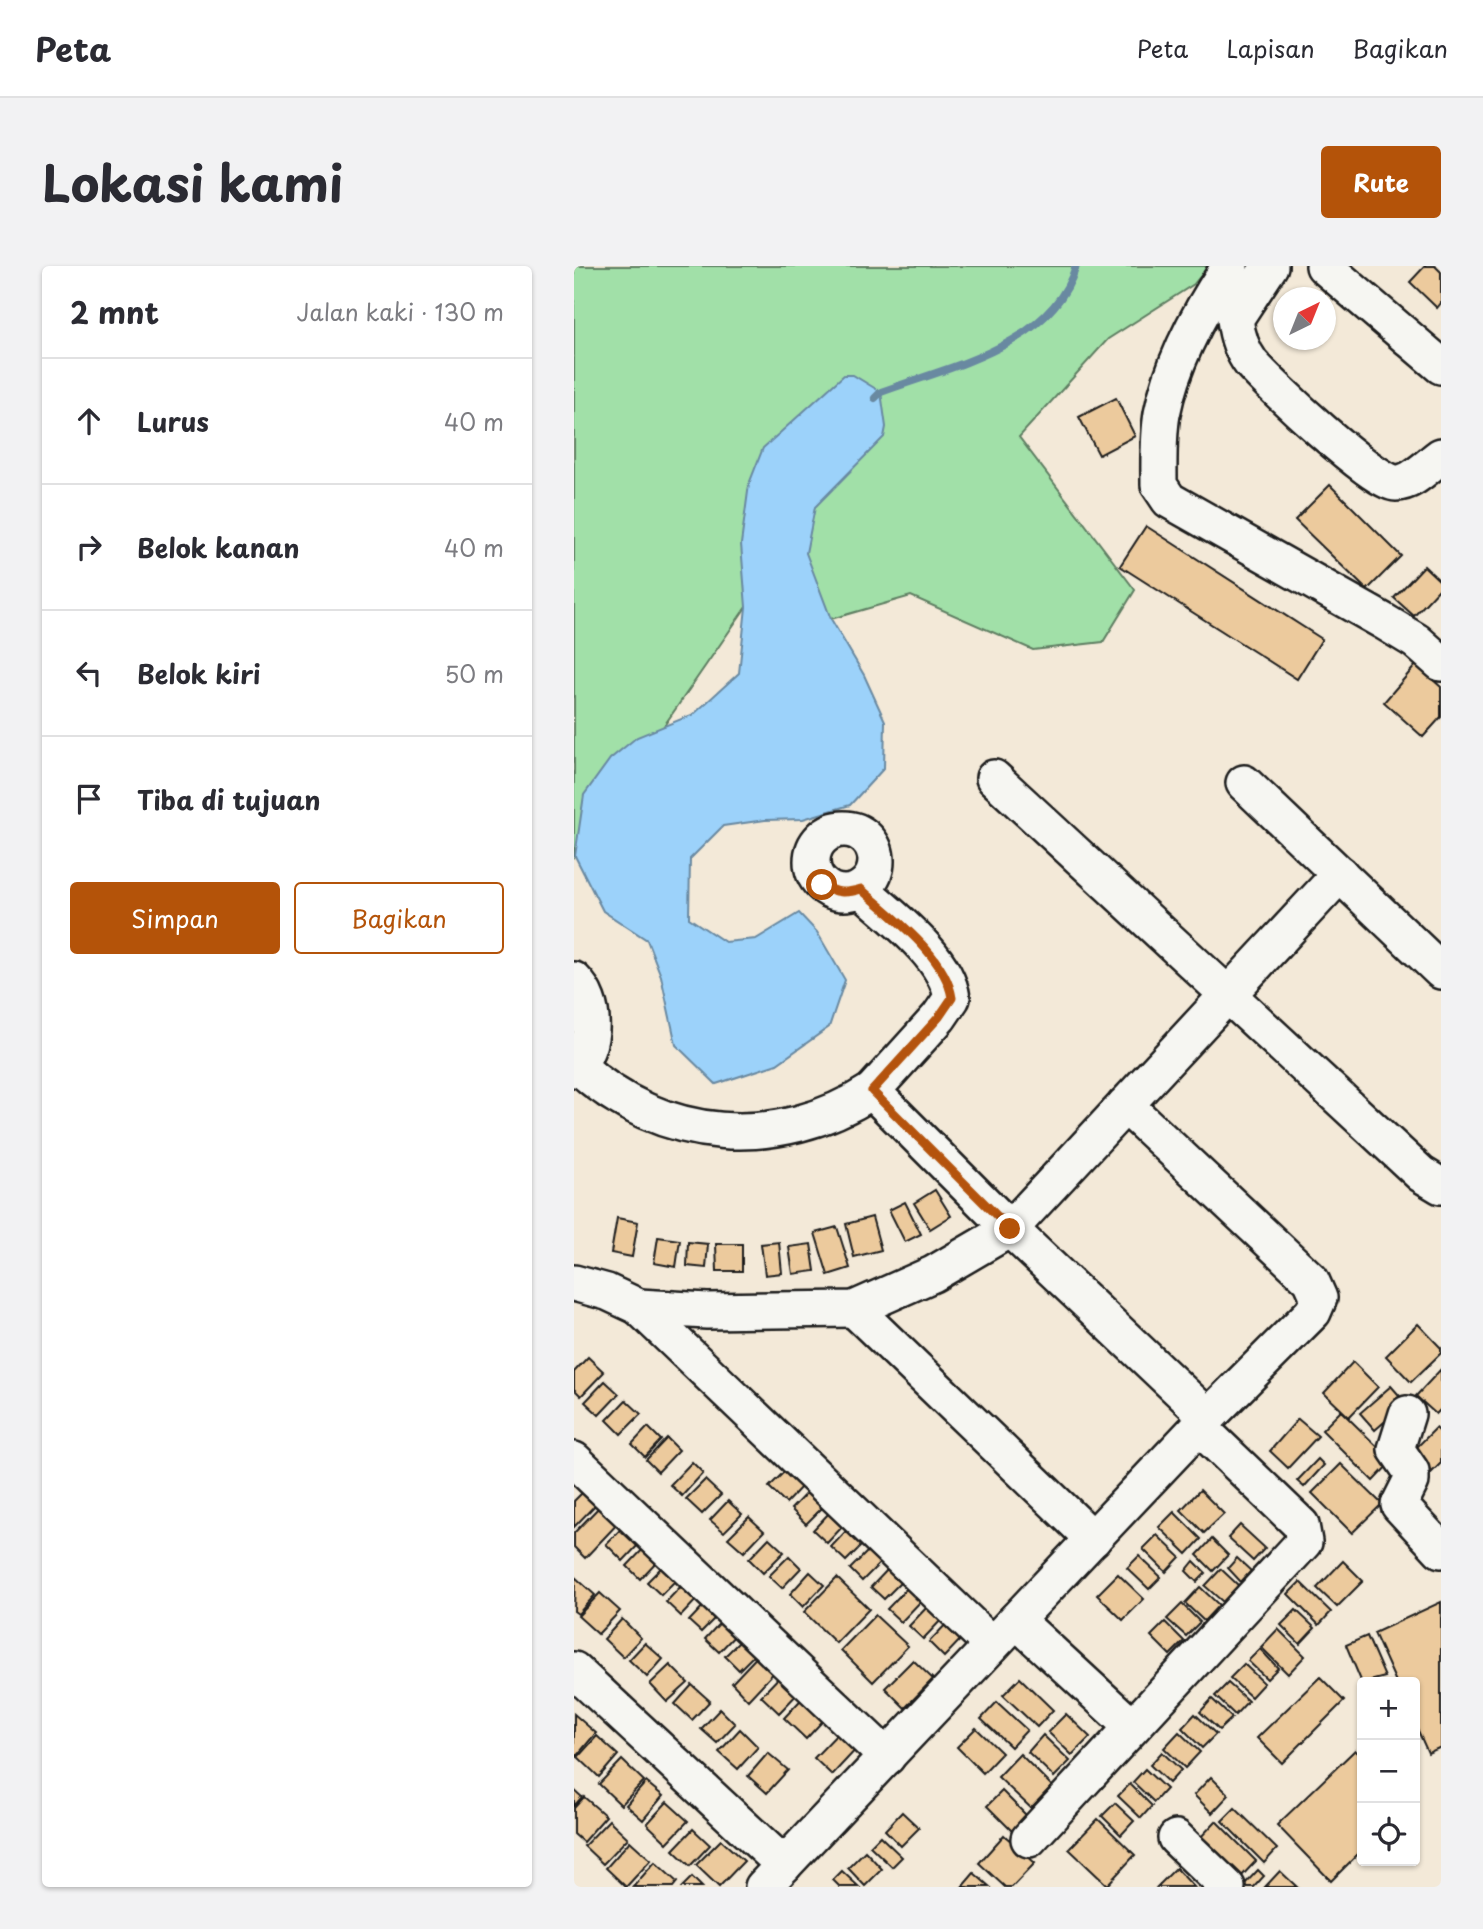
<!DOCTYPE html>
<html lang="id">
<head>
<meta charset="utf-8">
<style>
	:root { --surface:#fff; --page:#f2f2f3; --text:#2b2b33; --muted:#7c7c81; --line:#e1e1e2; --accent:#b45309 }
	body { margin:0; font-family:"Playpen Sans",sans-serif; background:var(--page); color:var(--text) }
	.controls { position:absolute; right:21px; bottom:21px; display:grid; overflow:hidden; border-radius:7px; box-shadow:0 2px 5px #0004 }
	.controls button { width:63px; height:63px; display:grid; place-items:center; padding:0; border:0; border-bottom:2px solid var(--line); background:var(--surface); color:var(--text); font:35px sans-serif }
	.compass { position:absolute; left:699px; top:21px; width:63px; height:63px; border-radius:50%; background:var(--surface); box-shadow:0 2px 5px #0004; rotate:43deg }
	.stop { position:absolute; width:21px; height:21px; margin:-16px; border:5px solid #b45309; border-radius:50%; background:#fff }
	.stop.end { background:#b45309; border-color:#fff; box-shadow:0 2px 7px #0008 }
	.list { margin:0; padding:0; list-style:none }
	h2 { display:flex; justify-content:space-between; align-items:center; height:91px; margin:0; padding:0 28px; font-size:30px }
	h2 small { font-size:23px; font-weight:400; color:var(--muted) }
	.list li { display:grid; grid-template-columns:46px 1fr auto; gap:21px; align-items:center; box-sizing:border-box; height:126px; padding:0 28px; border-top:2px solid var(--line) }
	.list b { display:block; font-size:26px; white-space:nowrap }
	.list em { font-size:23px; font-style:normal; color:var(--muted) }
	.actions { display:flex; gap:14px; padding:21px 28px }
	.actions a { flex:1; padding:16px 0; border:2px solid var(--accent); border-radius:7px; text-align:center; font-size:24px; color:var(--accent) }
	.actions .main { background:var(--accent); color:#fff }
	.icon { flex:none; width:38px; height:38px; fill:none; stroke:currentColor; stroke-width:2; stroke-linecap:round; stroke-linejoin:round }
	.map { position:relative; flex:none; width:867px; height:1621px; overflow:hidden; border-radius:7px }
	header { display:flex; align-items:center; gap:42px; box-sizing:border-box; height:98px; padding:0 35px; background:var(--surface); border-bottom:2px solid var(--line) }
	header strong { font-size:33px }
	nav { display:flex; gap:38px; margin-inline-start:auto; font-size:24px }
	.intro { display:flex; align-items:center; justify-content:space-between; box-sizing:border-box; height:168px; padding:0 42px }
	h1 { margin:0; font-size:49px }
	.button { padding:18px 32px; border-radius:7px; background:var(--accent); color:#fff; font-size:24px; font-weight:700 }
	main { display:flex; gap:42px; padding:0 42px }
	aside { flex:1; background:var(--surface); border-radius:7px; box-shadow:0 2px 5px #0004 }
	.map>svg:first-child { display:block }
	.green { fill:#a1e0a8; stroke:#5e7e62; stroke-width:2 }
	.water { fill:#9cd2fa; stroke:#6989a1; stroke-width:2 }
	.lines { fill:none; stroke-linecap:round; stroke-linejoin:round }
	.stream { stroke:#6989a1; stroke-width:8 }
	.building { fill:#ecca9d; stroke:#1c1c1c; stroke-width:2 }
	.minor-casing { stroke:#1c1c1c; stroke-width:40 }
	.minor { stroke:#f6f6f2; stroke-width:35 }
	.route { stroke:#b45309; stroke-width:9 }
</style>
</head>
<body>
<header>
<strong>Peta</strong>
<nav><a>Peta</a><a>Lapisan</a><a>Bagikan</a></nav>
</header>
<div class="intro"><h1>Lokasi kami</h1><a class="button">Rute</a></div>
<main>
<aside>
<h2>2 mnt<small>Jalan kaki · 130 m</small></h2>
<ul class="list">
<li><svg class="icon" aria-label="ahead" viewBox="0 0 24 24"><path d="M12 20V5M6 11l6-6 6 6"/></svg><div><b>Lurus</b></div><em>40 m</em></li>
<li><svg class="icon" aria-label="right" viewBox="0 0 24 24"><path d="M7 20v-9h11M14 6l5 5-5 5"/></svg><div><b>Belok kanan</b></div><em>40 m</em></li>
<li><svg class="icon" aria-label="left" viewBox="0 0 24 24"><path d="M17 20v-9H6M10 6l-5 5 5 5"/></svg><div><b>Belok kiri</b></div><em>50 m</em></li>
<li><svg class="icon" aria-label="arrive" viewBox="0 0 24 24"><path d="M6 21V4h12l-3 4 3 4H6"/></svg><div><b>Tiba di tujuan</b></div></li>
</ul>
<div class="actions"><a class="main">Simpan</a><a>Bagikan</a></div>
</aside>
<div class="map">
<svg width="867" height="1621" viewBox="0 0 867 1621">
	<rect width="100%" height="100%" fill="#f3e9d8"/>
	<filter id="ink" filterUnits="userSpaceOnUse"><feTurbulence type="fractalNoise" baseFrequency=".0143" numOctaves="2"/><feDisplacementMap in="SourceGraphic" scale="14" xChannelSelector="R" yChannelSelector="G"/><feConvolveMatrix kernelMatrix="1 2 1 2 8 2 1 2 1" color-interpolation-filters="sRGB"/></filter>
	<g filter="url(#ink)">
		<polygon class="green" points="0,0 635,0 620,18 534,73 445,171 561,324 529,376 459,384 337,330 257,353 172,341 0,590"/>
		<polygon class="water" points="270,109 279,109 307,126 312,161 310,171 241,241 232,287 257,353 290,409 311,455 310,502 276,539 229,553 191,554 149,560 116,593 115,652 151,676 182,673 225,647 243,666 271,714 255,761 203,798 142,818 102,779 87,710 73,674 29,645 1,590 10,529 36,493 63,471 120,448 165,407 172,341 167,278 175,218 189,182"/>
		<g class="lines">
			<path class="stream" d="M301 132 307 126C377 100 478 80 502 0"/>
		</g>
		<g class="building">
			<polygon points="851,0 861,0 867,6 867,37 863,42 836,16"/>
			<polygon points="542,132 561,170 525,189 505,151"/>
			<polygon points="756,219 827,290 793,324 721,254"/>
			<polygon points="572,260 748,373 723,413 546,300"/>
			<polygon points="850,300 867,316 867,321 840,350 820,332"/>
			<polygon points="842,399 867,421 867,451 849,471 810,436"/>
			<polygon points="361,924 377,950 356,963 340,937"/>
			<polygon points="331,936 347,968 331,976 315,944"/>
			<polygon points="298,951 307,984 280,991 272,958"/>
			<polygon points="43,952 64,956 58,991 37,987"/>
			<polygon points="263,961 276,1002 254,1009 241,967"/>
			<polygon points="84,971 106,974 102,1001 80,997"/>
			<polygon points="114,976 134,978 132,1002 113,1000"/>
			<polygon points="205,976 208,1007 191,1009 187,978"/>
			<polygon points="142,978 168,978 168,1005 143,1005"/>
			<polygon points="237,978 241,1005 219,1008 215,981"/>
			<polygon points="844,1058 867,1082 867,1087 837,1116 812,1090"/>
			<polygon points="14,1091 30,1106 7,1130 0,1123 0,1106"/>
			<polygon points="779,1096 804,1121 775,1151 750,1127"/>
			<polygon points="867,1103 867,1143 862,1148 842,1130"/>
			<polygon points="31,1115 45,1128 25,1149 11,1136"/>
			<polygon points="817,1120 832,1137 801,1164 786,1147"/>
			<polygon points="52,1134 67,1148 47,1168 33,1154"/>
			<polygon points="767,1145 818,1195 799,1215 748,1164"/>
			<polygon points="724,1153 744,1170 714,1202 696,1185"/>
			<polygon points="74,1161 87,1174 71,1191 58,1178"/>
			<polygon points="862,1162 867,1167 867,1197 856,1208 836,1188"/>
			<polygon points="93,1172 105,1184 84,1206 72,1194"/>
			<polygon points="744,1193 750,1199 730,1221 723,1215"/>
			<polygon points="118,1196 129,1207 108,1230 96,1219"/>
			<polygon points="767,1198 808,1238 778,1267 738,1227"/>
			<polygon points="213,1203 229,1219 212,1237 195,1221"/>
			<polygon points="131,1214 147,1229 128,1248 112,1233"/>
			<polygon points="14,1221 27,1233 0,1261 0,1235"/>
			<polygon points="238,1221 254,1236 232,1258 217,1243"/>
			<polygon points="626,1224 650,1248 630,1267 607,1244"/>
			<polygon points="154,1235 168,1248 150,1266 136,1254"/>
			<polygon points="30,1236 48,1253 11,1292 0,1281 0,1267"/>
			<polygon points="257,1245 271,1258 253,1277 239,1264"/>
			<polygon points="600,1246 627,1273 613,1288 585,1261"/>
			<polygon points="175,1251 190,1265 170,1286 154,1272"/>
			<polygon points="666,1259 691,1282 679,1295 654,1272"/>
			<polygon points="49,1261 66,1277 49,1295 32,1278"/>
			<polygon points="273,1264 288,1279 272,1295 257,1281"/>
			<polygon points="583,1269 606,1291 592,1306 569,1283"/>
			<polygon points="195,1272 210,1286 189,1307 175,1293"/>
			<polygon points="638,1273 654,1289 639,1305 623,1289"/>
			<polygon points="72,1280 85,1293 66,1313 53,1300"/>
			<polygon points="296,1283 308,1295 288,1315 276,1303"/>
			<polygon points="215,1290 227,1302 208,1322 195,1310"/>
			<polygon points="565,1290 587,1311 575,1323 553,1302"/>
			<polygon points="663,1292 677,1305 667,1316 654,1302"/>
			<polygon points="620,1295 632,1307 623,1316 612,1305"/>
			<polygon points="769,1295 789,1315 763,1341 743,1322"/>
			<polygon points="90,1299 104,1312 87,1329 73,1316"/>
			<polygon points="316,1301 330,1313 310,1333 297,1321"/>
			<polygon points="647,1303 665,1320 649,1336 631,1320"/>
			<polygon points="236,1306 250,1319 229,1341 216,1328"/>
			<polygon points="544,1308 570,1333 549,1354 523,1329"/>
			<polygon points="1,1311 21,1329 4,1348 0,1345"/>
			<polygon points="263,1312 295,1343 262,1377 230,1346"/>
			<polygon points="111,1316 126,1330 107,1350 92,1336"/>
			<polygon points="726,1316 757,1346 745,1359 714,1328"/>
			<polygon points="337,1318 350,1332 327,1356 313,1343"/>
			<polygon points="626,1321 645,1339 630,1355 611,1337"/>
			<polygon points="26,1327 46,1345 24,1368 4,1350"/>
			<polygon points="134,1335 146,1347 127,1366 115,1355"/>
			<polygon points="867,1336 867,1481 854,1487 841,1458 841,1416 822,1416 800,1367"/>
			<polygon points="356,1338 370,1351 349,1373 335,1360"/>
			<polygon points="608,1338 626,1356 612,1370 593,1353"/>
			<polygon points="722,1344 741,1362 726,1378 707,1359"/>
			<polygon points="301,1349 334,1380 299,1416 267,1384"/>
			<polygon points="152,1350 166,1364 145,1386 131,1373"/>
			<polygon points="48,1353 67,1372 49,1391 30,1373"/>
			<polygon points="376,1354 391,1369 370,1391 355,1376"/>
			<polygon points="591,1356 610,1375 596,1389 577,1370"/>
			<polygon points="704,1363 731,1390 714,1408 687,1381"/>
			<polygon points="173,1368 187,1382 165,1404 151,1390"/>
			<polygon points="793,1370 811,1411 788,1417 772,1379"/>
			<polygon points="71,1377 89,1393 73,1411 55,1394"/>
			<polygon points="190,1383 207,1399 174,1434 158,1417"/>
			<polygon points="686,1383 704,1402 693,1413 674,1395"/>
			<polygon points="339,1394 359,1413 331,1442 311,1422"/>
			<polygon points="670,1398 690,1417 677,1431 656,1412"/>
			<polygon points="96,1399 114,1417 93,1436 76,1418"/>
			<polygon points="211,1405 229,1422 205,1447 187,1430"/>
			<polygon points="746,1411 770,1435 708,1497 683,1472"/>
			<polygon points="446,1412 479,1444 463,1461 429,1429"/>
			<polygon points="654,1417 674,1435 661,1449 641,1430"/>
			<polygon points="118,1419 136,1435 118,1454 101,1438"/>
			<polygon points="236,1424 258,1445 232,1473 210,1452"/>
			<polygon points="638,1433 658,1452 645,1464 626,1446"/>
			<polygon points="423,1436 453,1464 437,1481 407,1453"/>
			<polygon points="146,1443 161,1458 143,1477 127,1463"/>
			<polygon points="0,1448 22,1467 1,1492 0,1491"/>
			<polygon points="492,1448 516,1471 498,1489 474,1466"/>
			<polygon points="621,1448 642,1468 628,1482 608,1462"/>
			<polygon points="402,1462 428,1487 409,1507 383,1481"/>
			<polygon points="166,1463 184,1481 164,1503 145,1486"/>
			<polygon points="268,1463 285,1480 258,1509 240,1492"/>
			<polygon points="605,1466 626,1486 611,1502 590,1482"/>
			<polygon points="469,1469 496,1495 480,1511 454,1486"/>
			<polygon points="23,1470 44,1489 25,1511 4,1491"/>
			<polygon points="781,1484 788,1491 788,1584 757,1615 703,1559"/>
			<polygon points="588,1486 607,1504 595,1517 576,1499"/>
			<polygon points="194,1487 214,1504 193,1527 174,1510"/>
			<polygon points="446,1488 478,1520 457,1542 424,1511"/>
			<polygon points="48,1494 70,1515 47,1539 25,1518"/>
			<polygon points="571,1503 592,1523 580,1536 559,1516"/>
			<polygon points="637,1511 655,1529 638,1547 620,1529"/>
			<polygon points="72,1516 89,1530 69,1554 52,1539"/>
			<polygon points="556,1518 578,1540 567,1552 544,1530"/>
			<polygon points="0,1524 8,1531 0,1540"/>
			<polygon points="428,1525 453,1550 438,1565 413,1540"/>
			<polygon points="10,1531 32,1550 9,1576 0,1568 0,1542"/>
			<polygon points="93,1536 114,1555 93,1577 73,1558"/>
			<polygon points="541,1537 560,1555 547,1569 528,1550"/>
			<polygon points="661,1542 703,1583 690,1597 648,1555"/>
			<polygon points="328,1546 345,1562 327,1580 311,1564"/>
			<polygon points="524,1553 561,1589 533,1619 495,1583"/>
			<polygon points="35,1554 54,1572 29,1598 10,1580"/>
			<polygon points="642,1555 682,1595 664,1614 624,1574"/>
			<polygon points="119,1563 136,1579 116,1600 99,1584"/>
			<polygon points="430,1569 461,1597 438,1621 431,1621 405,1597"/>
			<polygon points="306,1570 328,1591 318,1601 296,1580"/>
			<polygon points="147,1574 170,1595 145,1621 122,1599"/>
			<polygon points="56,1575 77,1594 52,1621 32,1602"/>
			<polygon points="291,1585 308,1603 291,1620 274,1602"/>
			<polygon points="81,1596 103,1616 99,1621 59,1621"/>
			<polygon points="602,1602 620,1621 583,1621"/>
			<polygon points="684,1604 690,1610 680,1621 668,1621"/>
			<polygon points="268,1605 285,1621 266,1621 259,1614"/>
			<polygon points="706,1605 723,1621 691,1621"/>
			<polygon points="400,1607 416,1621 388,1621"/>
			<polygon points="118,1611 128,1621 108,1621"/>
		</g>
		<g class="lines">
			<defs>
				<g id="minor">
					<path d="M656 0C627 43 598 96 588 148 584 171 585 196 585 219L595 234 809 355 842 375 867 397"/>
					<path d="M696 0 661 53C663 69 667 84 677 97 694 117 801 218 822 217 839 217 854 199 867 190"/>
					<polyline points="750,0 867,100"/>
					<polyline points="420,512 847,908 867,920"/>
					<polyline points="670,517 867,705"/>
					<circle cx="270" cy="595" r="32"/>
					<path d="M287 623C318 651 372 690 378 732L365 751 298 825"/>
					<path d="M0 714C23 736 23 781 0 803"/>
					<path d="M4 800C87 877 204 886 298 825L436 963 634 1151"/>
					<polyline points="0,1017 33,1026 65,1041 133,1045 280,1043 359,1008 436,963 766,608"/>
					<polyline points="65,1041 418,1379"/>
					<polyline points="280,1043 519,1273"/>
					<polyline points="833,1148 822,1183 837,1205 837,1215 825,1239 867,1284"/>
					<polyline points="0,1194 313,1491"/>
					<polyline points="442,1354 557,1460"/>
					<polyline points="0,1404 210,1599"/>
					<polyline points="602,1572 653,1621"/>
					<polyline points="455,1573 730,1276 727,1259 625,1161"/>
					<polyline points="189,1621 634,1151 739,1046 745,1032 737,1014 551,839"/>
				</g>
			</defs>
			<use href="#minor" class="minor-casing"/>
			<use href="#minor" class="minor"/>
		</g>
	</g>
	<g class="lines" filter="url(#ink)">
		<path class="route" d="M248 619C262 627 271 628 287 623 318 651 372 690 378 732L365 751 298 825 436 963"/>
	</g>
</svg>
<div class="controls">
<button>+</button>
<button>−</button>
<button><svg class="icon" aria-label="locate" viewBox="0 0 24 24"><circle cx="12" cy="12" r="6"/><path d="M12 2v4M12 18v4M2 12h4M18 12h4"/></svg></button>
</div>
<svg class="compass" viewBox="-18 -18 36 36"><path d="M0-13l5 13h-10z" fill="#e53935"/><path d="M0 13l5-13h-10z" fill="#7c7c81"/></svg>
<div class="stop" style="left:248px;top:619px"></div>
<div class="stop end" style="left:436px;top:963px"></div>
</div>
</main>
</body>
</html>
